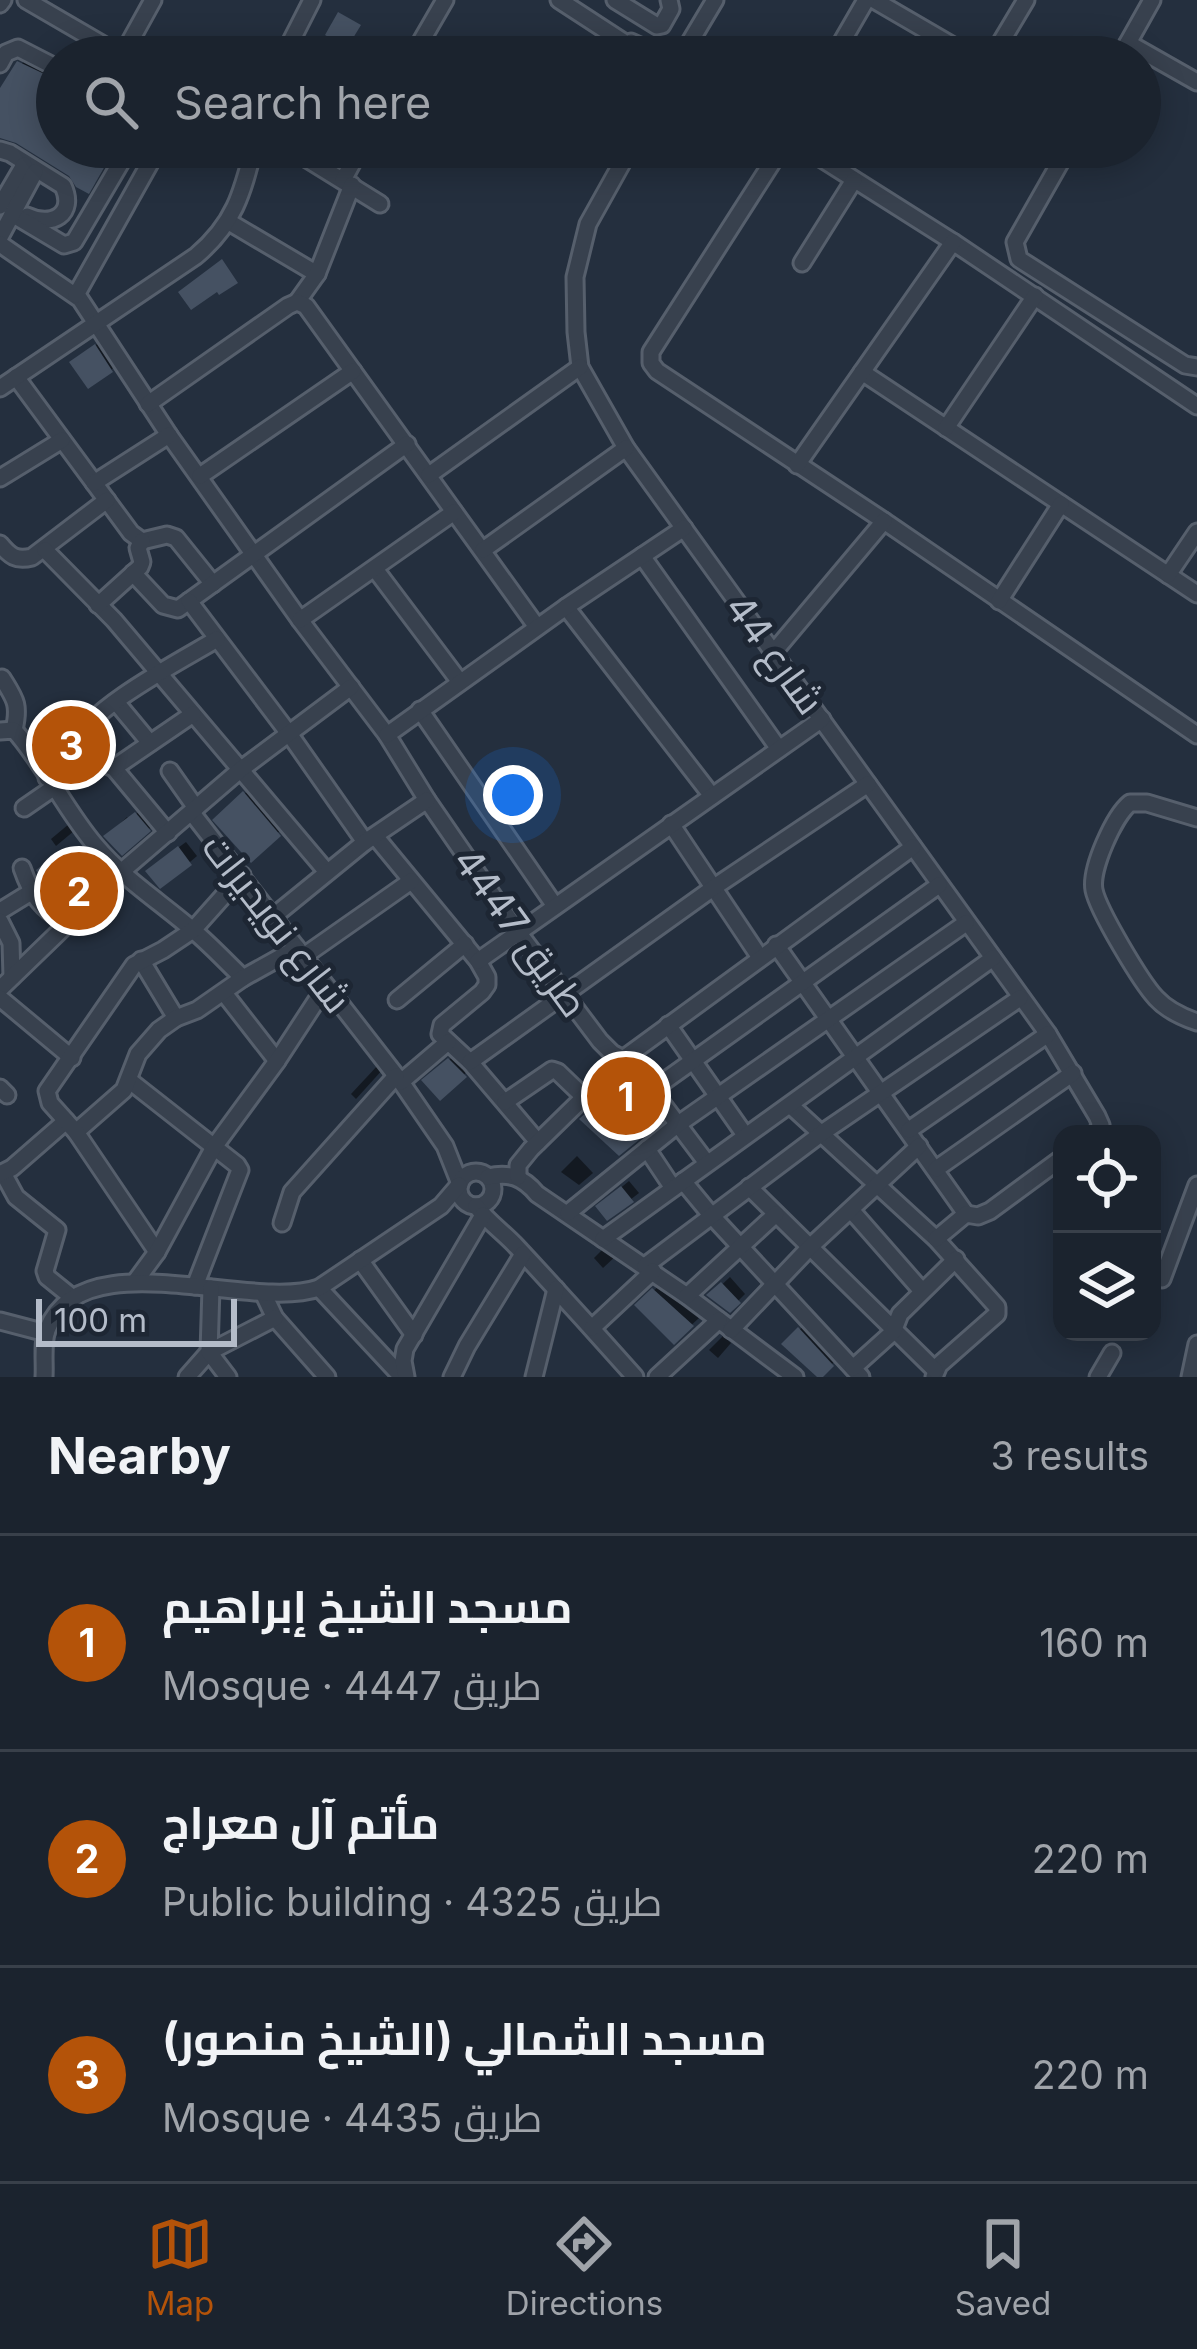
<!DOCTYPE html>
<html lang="en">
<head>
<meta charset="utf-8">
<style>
	:root { --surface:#1b232e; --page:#242b36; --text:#f1f3f6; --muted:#a0a4aa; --line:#39404a; --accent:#b45309 }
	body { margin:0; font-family:Inter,Cairo,sans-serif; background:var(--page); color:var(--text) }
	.controls { position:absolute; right:36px; bottom:36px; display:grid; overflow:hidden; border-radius:24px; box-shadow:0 6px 30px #0003 }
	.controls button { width:108px; height:108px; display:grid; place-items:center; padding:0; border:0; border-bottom:3px solid var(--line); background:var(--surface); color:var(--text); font:60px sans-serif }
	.scale { position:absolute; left:36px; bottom:30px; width:201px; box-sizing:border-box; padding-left:12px; border:6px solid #b4bcc9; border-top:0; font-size:33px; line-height:42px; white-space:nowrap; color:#b4bcc9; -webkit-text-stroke:9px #1d2633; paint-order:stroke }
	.you { position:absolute; left:513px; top:795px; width:42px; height:42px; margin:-30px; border:9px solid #fff; border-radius:50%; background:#1a73e8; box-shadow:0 0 0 18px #1a73e833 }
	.badge { display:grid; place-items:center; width:78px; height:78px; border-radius:50%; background:var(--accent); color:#fff; font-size:39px; font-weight:700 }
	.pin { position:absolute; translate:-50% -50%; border:6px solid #fff; box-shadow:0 3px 12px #0006 }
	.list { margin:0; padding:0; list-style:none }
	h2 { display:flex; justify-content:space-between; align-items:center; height:156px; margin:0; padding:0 48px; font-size:51px }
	h2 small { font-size:39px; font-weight:400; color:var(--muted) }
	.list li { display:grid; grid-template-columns:78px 1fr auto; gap:36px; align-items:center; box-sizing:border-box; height:216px; padding:0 48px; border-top:3px solid var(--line) }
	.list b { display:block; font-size:45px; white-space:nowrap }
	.list p { margin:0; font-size:39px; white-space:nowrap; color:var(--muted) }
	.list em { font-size:39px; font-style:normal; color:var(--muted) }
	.icon { flex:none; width:66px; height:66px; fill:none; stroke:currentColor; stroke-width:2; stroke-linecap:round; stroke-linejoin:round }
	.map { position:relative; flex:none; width:1197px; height:1377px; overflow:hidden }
	.search { position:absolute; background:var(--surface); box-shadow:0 6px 30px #0003; left:36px; right:36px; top:36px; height:132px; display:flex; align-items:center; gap:30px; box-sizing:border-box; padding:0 42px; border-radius:66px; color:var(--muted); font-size:45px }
	.sheet { height:804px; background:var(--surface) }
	nav { display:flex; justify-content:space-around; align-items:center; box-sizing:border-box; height:168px; border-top:3px solid var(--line); background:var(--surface); font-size:33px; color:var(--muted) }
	nav a { display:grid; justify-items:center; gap:6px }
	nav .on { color:var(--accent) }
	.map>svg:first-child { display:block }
	.shadow { fill:#0007 }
	.building { fill:#455162 }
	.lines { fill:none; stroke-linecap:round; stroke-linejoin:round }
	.minor-casing { stroke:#565f6c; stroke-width:21 }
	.minor { stroke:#38414e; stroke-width:15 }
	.labels { text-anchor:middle; stroke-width:10; stroke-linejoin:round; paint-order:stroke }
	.street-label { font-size:39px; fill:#b4bcc9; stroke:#1d2633 }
</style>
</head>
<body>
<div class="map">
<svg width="1197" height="1377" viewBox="0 0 1197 1377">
	<rect width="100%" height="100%" fill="#242f3e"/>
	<g class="shadow">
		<polygon points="27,56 57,71 57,147 116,147 95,183 72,174 18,140 0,136 0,97"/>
		<polygon points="103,340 118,363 111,370 80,356"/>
		<polygon points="256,783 289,822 251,859 217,820"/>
		<polygon points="148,803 160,818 149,829 107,836 127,817 130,820"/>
		<polygon points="69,824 74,831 56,846 51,839"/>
		<polygon points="186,842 197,856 190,862 156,864"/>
		<polygon points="57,856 74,877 94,857 103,869 66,904 39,871"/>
		<polygon points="457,1053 471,1068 440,1097 425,1081"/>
		<polygon points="379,1064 384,1068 356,1099 351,1094"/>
		<polygon points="634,1074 666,1113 659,1120 584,1118"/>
		<polygon points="577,1156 593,1173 579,1185 561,1172"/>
		<polygon points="629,1181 639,1193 608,1217 606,1200"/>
		<polygon points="607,1245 618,1254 603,1268 594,1258"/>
		<polygon points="730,1277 745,1294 730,1309 711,1295"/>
		<polygon points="661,1284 699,1318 674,1341 638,1305"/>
		<polygon points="807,1322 839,1357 820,1376 786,1344"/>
		<polygon points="723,1336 731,1343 718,1358 709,1350"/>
	</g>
	<g class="building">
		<polygon points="338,12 361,25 347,48 325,35"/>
		<polygon points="17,61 57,80 57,147 116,147 89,194 76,187 69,176 16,143 0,138 0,88"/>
		<polygon points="222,259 238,283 219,295 217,292 191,310 178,292"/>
		<polygon points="95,344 113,372 88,389 69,362"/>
		<polygon points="243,791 281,836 251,863 212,820"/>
		<polygon points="135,812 151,831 122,856 103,836"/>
		<polygon points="178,846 192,865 160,889 145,871"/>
		<polygon points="53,857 70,877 89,857 102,870 102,874 66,908 48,893 36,870"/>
		<polygon points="448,1058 467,1077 440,1101 421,1080"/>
		<polygon points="625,1079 661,1122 619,1156 579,1119"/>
		<polygon points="621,1186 634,1202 607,1221 595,1206"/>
		<polygon points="721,1282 741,1303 730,1313 706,1295"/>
		<polygon points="652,1288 694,1326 674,1345 634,1305"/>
		<polygon points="798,1327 834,1366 823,1377 817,1377 781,1344"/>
	</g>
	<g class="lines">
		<defs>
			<g id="minor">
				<polyline points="26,0 124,57"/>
				<polyline points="559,0 622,41 640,57"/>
				<polyline points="615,0 657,26 662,25 671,9 669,0"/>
				<polyline points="874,0 972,57"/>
				<polyline points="0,4 3,0"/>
				<polyline points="631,42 664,57"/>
				<polyline points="1128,43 1197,82"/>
				<polyline points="122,56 153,0"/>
				<polyline points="283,57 312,0"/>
				<polyline points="412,57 445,0"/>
				<polyline points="681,57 715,0"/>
				<polyline points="833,57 866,0"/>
				<polyline points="992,57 1026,0"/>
				<polyline points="1120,57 1152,0"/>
				<polyline points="0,64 6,53 18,48 57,68"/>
				<polyline points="288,147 380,204"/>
				<polyline points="631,147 588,224 575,277 576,332 580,367 626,448 1048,1034 1097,1116 1101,1125 1095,1134"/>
				<polyline points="782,147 651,352 651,363 657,371 884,521 1197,735"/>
				<polyline points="803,147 953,242 1197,406"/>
				<polyline points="1069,147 1015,242 1019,259 1185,365 1197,367"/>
				<path d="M0 150 10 153 63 186C76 214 52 228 27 216"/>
				<polyline points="343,180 361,147"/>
				<polyline points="0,206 24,165"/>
				<polyline points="12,214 64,245 74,242 130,147"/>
				<polyline points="229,222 317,274"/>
				<polyline points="0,237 35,172"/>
				<polyline points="0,244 80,299 169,435 300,620 387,735 427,800 518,932 600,1041 612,1053 623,1059 652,1090 707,1163"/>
				<polyline points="802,263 854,180"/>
				<polyline points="76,295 159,147"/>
				<polyline points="297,302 317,274 352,185"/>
				<polyline points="862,372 1197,594"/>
				<polyline points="16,377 131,533 142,541 167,535 176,538 213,584"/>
				<path d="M0 388 196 256C234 224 242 194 254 147"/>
				<polyline points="148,404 288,306 297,302 306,306 537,627"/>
				<polyline points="946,428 1035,296"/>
				<polyline points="797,465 953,242"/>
				<polyline points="429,475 580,367"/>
				<polyline points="200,476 353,371"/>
				<polyline points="0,478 62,440"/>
				<polyline points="94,483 169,435"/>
				<path d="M0 544C10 556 16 561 32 557L107 500"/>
				<polyline points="45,550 114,620 327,872"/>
				<polyline points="483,550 626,448"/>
				<polyline points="642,556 779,749"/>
				<polyline points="375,569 460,682"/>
				<polyline points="133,573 163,605 178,609 407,444"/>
				<polyline points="1168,575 1197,532"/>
				<polyline points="189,601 290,735 365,842"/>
				<polyline points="999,601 1061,504"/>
				<polyline points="98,605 140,567 142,562 138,548 142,541"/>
				<polyline points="566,607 712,796"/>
				<polyline points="300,620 454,512"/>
				<polyline points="773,653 884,521"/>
				<path d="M2 678C15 699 20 704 14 730"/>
				<polyline points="116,702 150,743"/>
				<polyline points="420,710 555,906"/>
				<path d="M0 731 14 730C45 765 65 810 96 846 122 877 157 900 188 926 208 942 225 961 243 978"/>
				<polyline points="387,735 566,607 684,528"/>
				<polyline points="86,752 98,762 114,768 168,833"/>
				<polyline points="114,768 193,714"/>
				<polyline points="170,771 196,808"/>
				<path d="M47 778 86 752 77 742C87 709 184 659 217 639"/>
				<polyline points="24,808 53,788"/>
				<polyline points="192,813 401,1082 445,1146 460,1184"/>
				<path d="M1197 818 1147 803H1130C1114 816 1090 869 1094 890 1098 910 1141 982 1156 998 1167 1010 1182 1017 1197 1022"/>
				<polyline points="671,824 759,956"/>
				<polyline points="375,836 478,961 487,977 487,985 482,992 442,1025 440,1034 470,1062 538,1142"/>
				<path d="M22 868C31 894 41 910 67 922"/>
				<polyline points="0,911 31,892"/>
				<polyline points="274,916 365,842 427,800"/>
				<polyline points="0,921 11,943 12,977"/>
				<polyline points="776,945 966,1214"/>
				<polyline points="304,956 411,881"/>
				<polyline points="141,960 176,1018"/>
				<polyline points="478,961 822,719"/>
				<polyline points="0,989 121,872 240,770 351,687"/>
				<polyline points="224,993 277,1061"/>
				<polyline points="0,998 72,1058"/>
				<polyline points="397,1000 465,944"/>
				<polyline points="668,1025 745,1135"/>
				<polyline points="470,1062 713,888 868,784"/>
				<polyline points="130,1081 237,1165 240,1170 195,1286"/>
				<polyline points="401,1082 448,1042"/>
				<polyline points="0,1088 7,1095"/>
				<polyline points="652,1090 939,885"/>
				<polyline points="505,1102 552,1070 558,1072 585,1098"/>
				<polyline points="790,1105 936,1239 997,1307 997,1314 939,1365 934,1377"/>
				<polyline points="909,1130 1048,1034"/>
				<polyline points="76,1132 124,1090 138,1054 159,1030 176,1018 197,1010 243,978 297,948"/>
				<polyline points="647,1149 673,1188"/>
				<polyline points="936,1169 1073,1073"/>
				<circle cx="476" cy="1189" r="17"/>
				<polyline points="3,1173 16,1197 57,1230 45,1271 47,1277 73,1298"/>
				<polyline points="0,1174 12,1168 66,1121"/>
				<path d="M488 1177C509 1172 523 1177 537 1194L687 1296 795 1377"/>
				<polyline points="518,1177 518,1165 531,1149 623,1059 913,847"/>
				<polyline points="683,1181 711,1215 861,1377"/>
				<polyline points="749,1187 935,1370"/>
				<path d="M476 1206C488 1222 503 1232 517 1247 557 1290 596 1333 635 1377"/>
				<polyline points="851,1210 922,1291"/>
				<polyline points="568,1213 677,1125 966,923"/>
				<polyline points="282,1223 292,1192 396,1076"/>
				<polyline points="603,1239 993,958"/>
				<polyline points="936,1239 966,1214 978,1216 990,1211 1062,1158"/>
				<polyline points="157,1252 76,1132 50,1103 47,1091 134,965 163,950 193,930 242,875"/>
				<polyline points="360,1260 414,1335"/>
				<polyline points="645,1266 822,1133 1020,998"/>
				<polyline points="1162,1279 1197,1185"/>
				<polyline points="135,1282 157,1252 214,1147 277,1061 326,986"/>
				<polyline points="319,1288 402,1377"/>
				<polyline points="264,1295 275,1318 327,1377"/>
				<polyline points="687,1296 776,1214"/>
				<polyline points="0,1321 46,1333"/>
				<polyline points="592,1328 653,1271"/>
				<polyline points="731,1330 811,1246 919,1146"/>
				<polyline points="853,1368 893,1332 900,1314 956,1259"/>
				<path d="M44 1377C45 1363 42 1343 47 1330 82 1239 249 1312 319 1288L441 1206 459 1185"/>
				<polyline points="187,1377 209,1352 211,1288"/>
				<polyline points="228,1377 209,1352 275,1318"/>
				<polyline points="406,1377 403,1361 405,1349 483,1215"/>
				<polyline points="452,1377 467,1346 523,1254"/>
				<polyline points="534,1377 556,1289"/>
				<polyline points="657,1377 719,1320"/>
				<polyline points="1098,1377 1112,1353"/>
				<polyline points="1190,1377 1197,1344"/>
			</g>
		</defs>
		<use href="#minor" class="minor-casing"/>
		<use href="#minor" class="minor"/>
	</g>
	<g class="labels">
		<g class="street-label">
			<text transform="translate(775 654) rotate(54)" y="14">شارع 44</text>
			<text transform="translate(277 923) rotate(52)" y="14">شارع نويديرات</text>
			<text transform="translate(521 932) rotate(54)" y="14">طريق 4447</text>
		</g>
	</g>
</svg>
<div class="controls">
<button><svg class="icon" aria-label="locate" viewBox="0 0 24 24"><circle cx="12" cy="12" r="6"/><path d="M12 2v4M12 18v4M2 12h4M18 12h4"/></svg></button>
<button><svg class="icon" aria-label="layers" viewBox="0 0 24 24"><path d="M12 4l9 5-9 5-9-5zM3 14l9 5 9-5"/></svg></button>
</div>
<div class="scale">100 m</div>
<div class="you"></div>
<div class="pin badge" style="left:626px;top:1096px">1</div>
<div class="pin badge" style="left:79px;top:891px">2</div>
<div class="pin badge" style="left:71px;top:745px">3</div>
<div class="search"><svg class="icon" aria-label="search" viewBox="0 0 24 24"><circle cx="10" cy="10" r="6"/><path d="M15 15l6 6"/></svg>Search here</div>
</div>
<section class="sheet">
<h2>Nearby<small>3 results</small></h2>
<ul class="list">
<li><span class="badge">1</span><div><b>مسجد الشيخ إبراهيم</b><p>Mosque · طريق 4447</p></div><em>160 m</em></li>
<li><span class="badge">2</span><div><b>مأتم آل معراج</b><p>Public building · طريق 4325</p></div><em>220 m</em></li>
<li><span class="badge">3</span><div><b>مسجد الشمالي (الشيخ منصور)</b><p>Mosque · طريق 4435</p></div><em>220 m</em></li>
</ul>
</section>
<nav>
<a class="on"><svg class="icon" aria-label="map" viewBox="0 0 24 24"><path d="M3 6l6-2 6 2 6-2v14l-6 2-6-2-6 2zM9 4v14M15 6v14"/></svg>Map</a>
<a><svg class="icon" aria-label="directions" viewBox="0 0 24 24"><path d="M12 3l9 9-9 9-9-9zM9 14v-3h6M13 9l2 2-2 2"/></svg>Directions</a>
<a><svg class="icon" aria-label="saved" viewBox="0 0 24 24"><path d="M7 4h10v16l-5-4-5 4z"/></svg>Saved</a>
</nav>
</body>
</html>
